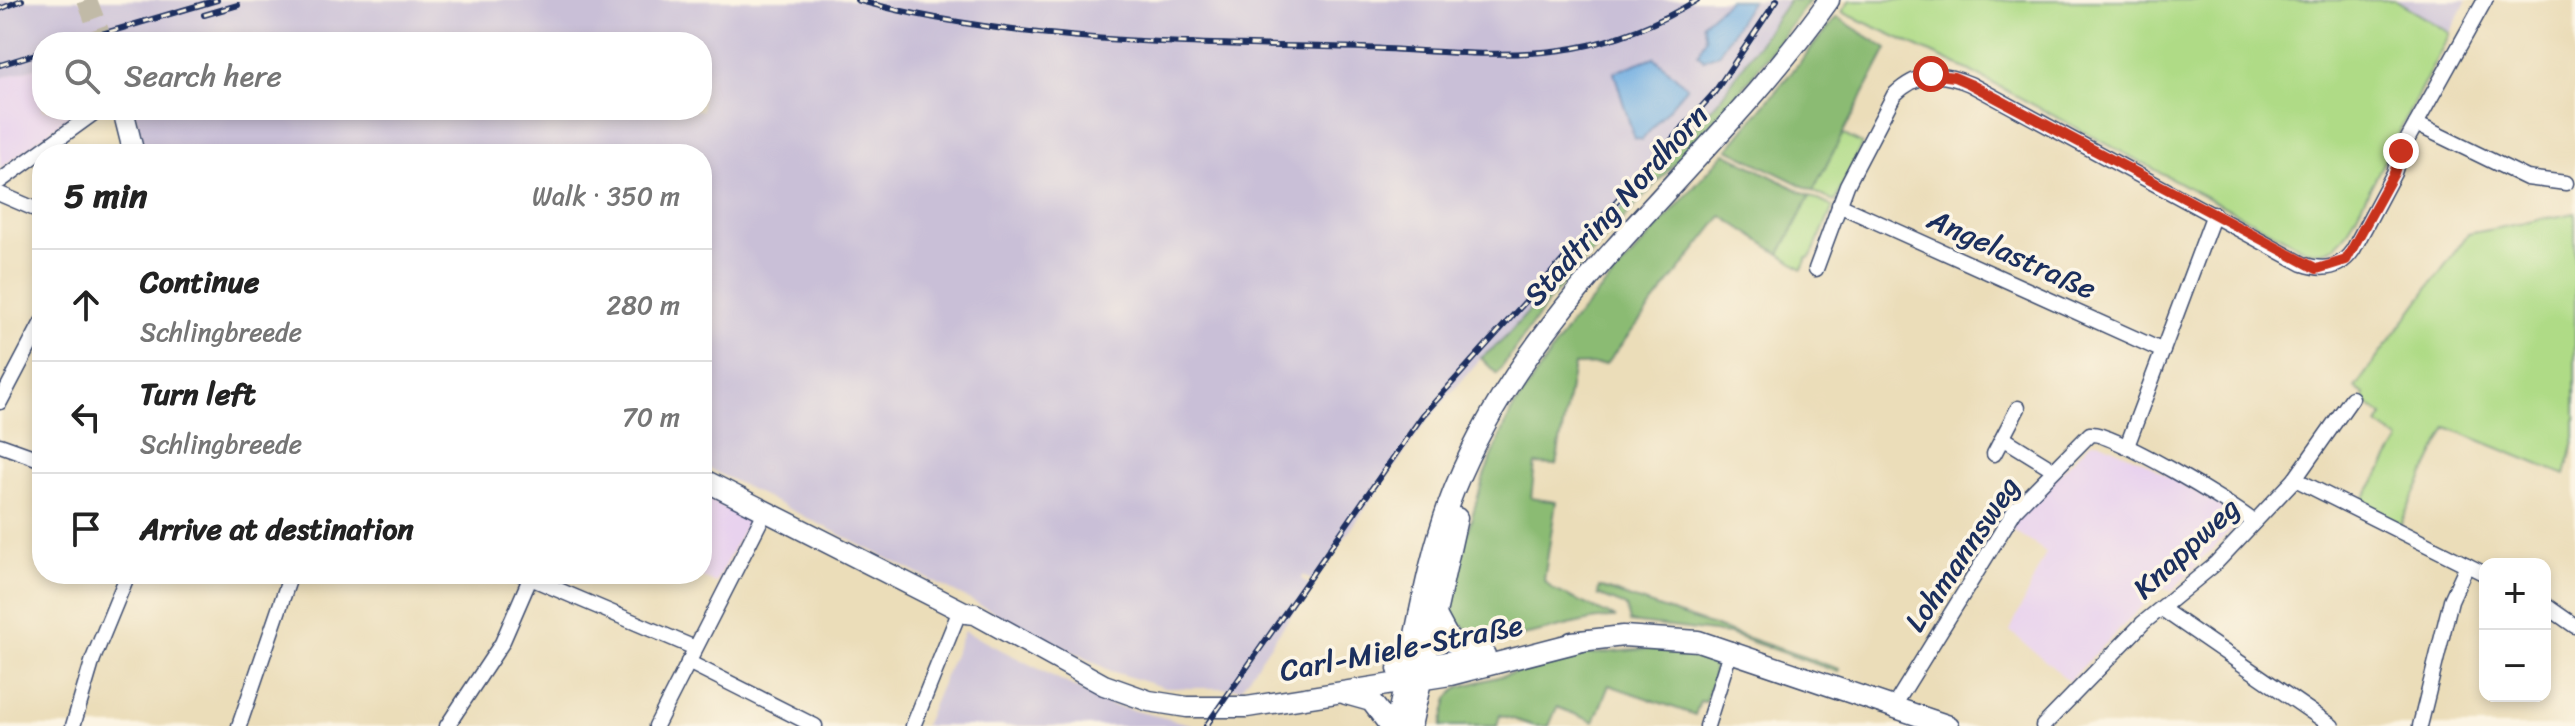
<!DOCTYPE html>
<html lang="en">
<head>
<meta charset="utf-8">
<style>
	:root { --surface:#fff; --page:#f6f6f6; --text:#222; --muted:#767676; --line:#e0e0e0 }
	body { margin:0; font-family:Sriracha,sans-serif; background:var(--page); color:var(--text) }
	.controls { position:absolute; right:24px; bottom:24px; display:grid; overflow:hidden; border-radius:16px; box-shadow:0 4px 12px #0003 }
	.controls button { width:72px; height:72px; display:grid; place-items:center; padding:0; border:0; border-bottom:2px solid var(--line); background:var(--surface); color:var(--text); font:40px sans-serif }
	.stop { position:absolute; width:24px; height:24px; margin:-18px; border:6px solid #c8321e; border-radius:50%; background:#fff }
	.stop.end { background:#c8321e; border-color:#fff; box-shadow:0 2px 8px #0008 }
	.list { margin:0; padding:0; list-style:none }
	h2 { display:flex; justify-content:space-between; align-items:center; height:104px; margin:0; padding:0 32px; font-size:34px }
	h2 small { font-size:26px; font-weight:400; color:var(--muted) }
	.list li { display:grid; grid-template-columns:52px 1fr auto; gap:24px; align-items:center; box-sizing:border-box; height:112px; padding:0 32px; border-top:2px solid var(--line) }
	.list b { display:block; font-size:30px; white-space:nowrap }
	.list p { margin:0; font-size:26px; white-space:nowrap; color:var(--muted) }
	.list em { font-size:26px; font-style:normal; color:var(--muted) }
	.icon { flex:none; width:44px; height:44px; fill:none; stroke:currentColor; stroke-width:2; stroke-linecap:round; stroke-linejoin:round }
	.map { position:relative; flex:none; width:2575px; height:726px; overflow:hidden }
	.search { position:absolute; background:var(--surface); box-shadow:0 4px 12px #0003; left:32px; top:32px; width:680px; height:88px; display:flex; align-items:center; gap:20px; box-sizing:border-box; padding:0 28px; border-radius:32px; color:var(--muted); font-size:30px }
	.panel { position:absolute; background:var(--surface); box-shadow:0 4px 12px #0003; left:32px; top:144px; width:680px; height:440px; border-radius:32px }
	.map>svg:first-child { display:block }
	.built { fill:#e8d2ee }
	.industrial { fill:#c9bfd7 }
	.green { fill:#afdb86; stroke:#658572; stroke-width:2 }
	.forest { fill:#8bbb73; stroke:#537568; stroke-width:2 }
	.water { fill:#70ade2; stroke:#466ea0; stroke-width:2 }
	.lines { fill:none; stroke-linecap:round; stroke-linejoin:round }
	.secondary-tunnel { stroke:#c1baa7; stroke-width:20; stroke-dasharray:20 10; stroke-linecap:butt }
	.street-casing { stroke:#3a496c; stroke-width:17 }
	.secondary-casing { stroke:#3a496c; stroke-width:23 }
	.street { stroke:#fff; stroke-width:14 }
	.secondary { stroke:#fff; stroke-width:20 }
	.rail-casing { stroke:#1b2f5e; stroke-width:6 }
	.rail { stroke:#fcf5e5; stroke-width:3; stroke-dasharray:9; stroke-linecap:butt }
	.route { stroke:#c8321e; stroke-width:10 }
	.labels { text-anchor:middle; stroke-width:7; stroke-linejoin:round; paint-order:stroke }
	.street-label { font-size:30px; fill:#1b2f5e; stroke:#fcf5e5 }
</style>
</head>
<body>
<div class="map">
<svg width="2575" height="726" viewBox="0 0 2575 726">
	<rect width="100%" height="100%" fill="#fcf5e5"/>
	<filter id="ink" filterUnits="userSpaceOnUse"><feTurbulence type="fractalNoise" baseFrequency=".0125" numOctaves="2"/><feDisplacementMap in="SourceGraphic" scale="16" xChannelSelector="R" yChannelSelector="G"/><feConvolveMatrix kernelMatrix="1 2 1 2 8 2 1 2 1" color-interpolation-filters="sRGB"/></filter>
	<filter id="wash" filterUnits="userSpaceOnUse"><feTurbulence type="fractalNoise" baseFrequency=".006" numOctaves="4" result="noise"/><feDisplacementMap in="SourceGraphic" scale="32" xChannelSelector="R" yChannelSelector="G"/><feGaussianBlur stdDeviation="1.8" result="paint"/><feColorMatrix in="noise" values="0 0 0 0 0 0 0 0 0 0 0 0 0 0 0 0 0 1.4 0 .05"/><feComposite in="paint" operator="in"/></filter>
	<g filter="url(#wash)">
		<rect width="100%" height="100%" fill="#ebddb9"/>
		<g class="built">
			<polygon points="42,66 42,110 78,110 0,169 0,78"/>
			<polygon points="2098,441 2138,459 2229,511 2234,515 2235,525 2172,591 2160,588 2069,681 2010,631 2046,552 2011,529 2020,514 2091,442"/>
			<polygon points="702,497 749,518 716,583 694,574 702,574"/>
		</g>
		<g class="industrial">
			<polygon points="0,0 1789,0 1720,99 1502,341 1481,358 1423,426 1314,582 1303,575 1301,579 1311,586 1241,688 1165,688 1111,671 702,465 702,154 146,154 134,110 702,110 702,42 42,42 42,66 0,78"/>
			<polygon points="2394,0 2467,0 2450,33"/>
			<polygon points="964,631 1110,705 1199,726 924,726"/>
		</g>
		<g class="green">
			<path d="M1850 0H2394L2450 33 2347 233C2335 248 2326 255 2306 250L1968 70 1842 12Z"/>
			<polygon points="1842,134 1862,144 1835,202 1813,191"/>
			<polygon points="1810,196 1833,207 1811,257 1807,258 1802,269 1780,254"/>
			<polygon points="2575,213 2575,437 2565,475 2447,427 2400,525 2360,505 2400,440 2378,425 2383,416 2364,402 2364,394 2355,388 2468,234"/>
		</g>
		<g class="forest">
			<polygon points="1789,0 1810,0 1740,92 1551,298 1497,374 1481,358 1502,341 1720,99"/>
			<polygon points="1837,17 1887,49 1813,191 1728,149"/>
			<path d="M1725 153 1810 196 1780 254 1722 216 1606 364 1574 365 1556 465 1535 464 1531 498 1556 502 1544 580 1552 589 1616 618C1563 616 1493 665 1452 616V594L1467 533 1485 473 1511 412 1571 323Z"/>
			<polygon points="1599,587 1839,669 1838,672 1729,634 1630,622 1626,606 1598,595"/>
			<path d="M1656 648 1708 655C1720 671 1711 685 1705 702L1700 701 1695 715 1609 685 1594 722 1557 707 1549 726H1535L1500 715 1497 726H1441L1448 698 1459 687 1582 655Z"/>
		</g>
		<g class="water">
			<polygon points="1729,0 1752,0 1719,53 1704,60 1698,54 1706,38 1703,23"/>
			<polygon points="1654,57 1687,87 1642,140 1634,138 1614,72"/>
		</g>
	</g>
	<g filter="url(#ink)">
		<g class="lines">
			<polyline class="secondary-tunnel" points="87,0 103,42"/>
			<defs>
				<g id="street">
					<polyline points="2416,124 2527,178 2566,183"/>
					<polyline points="0,181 98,110"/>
					<polyline points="0,194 42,212"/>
					<polyline points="1839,205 2163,351"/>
					<path d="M1816 269 1847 185 1894 95C1918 72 1940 71 1970 84L2303 264C2323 271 2340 269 2353 250L2394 173 2401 151 2485 0"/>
					<polyline points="0,402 42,322"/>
					<polyline points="2003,438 2053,469"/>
					<polyline points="0,445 42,460"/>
					<polyline points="2127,446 2214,214"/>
					<polyline points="1994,454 2018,408"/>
					<polyline points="2295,479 2485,574"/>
					<polyline points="521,574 695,648"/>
					<polyline points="2545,605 2575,626"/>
					<polyline points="2162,609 2332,726"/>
					<polyline points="688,662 815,726"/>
					<path d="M1894 706 2015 510 2090 434C2111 431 2234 505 2254 522"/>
					<polyline points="73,726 93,659 128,574"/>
					<polyline points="239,726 291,574"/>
					<polyline points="447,726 502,643 532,574"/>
					<polyline points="656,726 766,510"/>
					<polyline points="913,726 960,610"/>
					<polyline points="1707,726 1731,649"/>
					<polyline points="2043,726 2143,623 2215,564 2295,479 2352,398"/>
					<polyline points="2420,726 2451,600 2467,565"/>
				</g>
				<g id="secondary">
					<polyline points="123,110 134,154"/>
					<polyline points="702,479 966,613 975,614 1104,685 1149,701 1187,707 1247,707 1450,675 1582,641"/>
					<polyline points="1436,615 1450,641 1485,655"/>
					<polyline points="1572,642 1623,636 1698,641 1949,726"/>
					<polyline points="1398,669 1461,660"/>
					<polyline points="1346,694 1371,701 1390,726"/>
					<path d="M1395 726C1415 648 1424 565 1454 490 1533 294 1710 169 1829 0"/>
					<polyline points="1411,726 1457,518"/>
				</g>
			</defs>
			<use href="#street" class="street-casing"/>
			<use href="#secondary" class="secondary-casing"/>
			<use href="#street" class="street"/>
			<use href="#secondary" class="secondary"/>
			<defs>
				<g id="rail">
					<path d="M857 0C1021 45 1194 43 1362 48 1431 50 1506 60 1574 48 1618 40 1658 24 1697 0"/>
					<polyline points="0,9 22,0"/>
					<polyline points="204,15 238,5"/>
					<polyline points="75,42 217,0"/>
					<polyline points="0,65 42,52"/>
					<polyline points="1206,726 1423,415 1714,93 1777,0"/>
				</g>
			</defs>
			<use href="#rail" class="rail-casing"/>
			<use href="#rail" class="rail"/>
		</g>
	</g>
	<g class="lines" filter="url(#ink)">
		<polyline class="route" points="1931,74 1954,77 1970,84 2317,269 2346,260 2394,173 2401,151"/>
	</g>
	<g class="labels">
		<g class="street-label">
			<text transform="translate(1616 205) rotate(-48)" y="10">Stadtring Nordhorn</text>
			<text transform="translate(2012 254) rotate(24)" y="10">Angelastraße</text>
			<text transform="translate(2186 548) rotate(-43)" y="10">Knappweg</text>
			<text transform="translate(1962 554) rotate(-56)" y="10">Lohmannsweg</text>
			<text transform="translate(1401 648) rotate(-11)" y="10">Carl-Miele-Straße</text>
		</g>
	</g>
</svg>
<div class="controls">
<button>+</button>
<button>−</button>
</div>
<div class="stop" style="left:1931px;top:74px"></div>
<div class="stop end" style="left:2401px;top:151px"></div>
<div class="search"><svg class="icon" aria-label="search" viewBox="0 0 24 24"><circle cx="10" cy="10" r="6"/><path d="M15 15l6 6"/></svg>Search here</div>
<section class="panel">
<h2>5 min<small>Walk · 350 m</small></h2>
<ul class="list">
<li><svg class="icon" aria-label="ahead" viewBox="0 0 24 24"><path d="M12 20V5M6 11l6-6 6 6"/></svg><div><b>Continue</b><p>Schlingbreede</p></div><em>280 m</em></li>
<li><svg class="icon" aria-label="left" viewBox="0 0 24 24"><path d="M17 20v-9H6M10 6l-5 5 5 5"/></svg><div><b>Turn left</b><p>Schlingbreede</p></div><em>70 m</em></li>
<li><svg class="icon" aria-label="arrive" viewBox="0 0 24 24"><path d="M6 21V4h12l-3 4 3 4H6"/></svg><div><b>Arrive at destination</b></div></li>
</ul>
</section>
</div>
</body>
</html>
